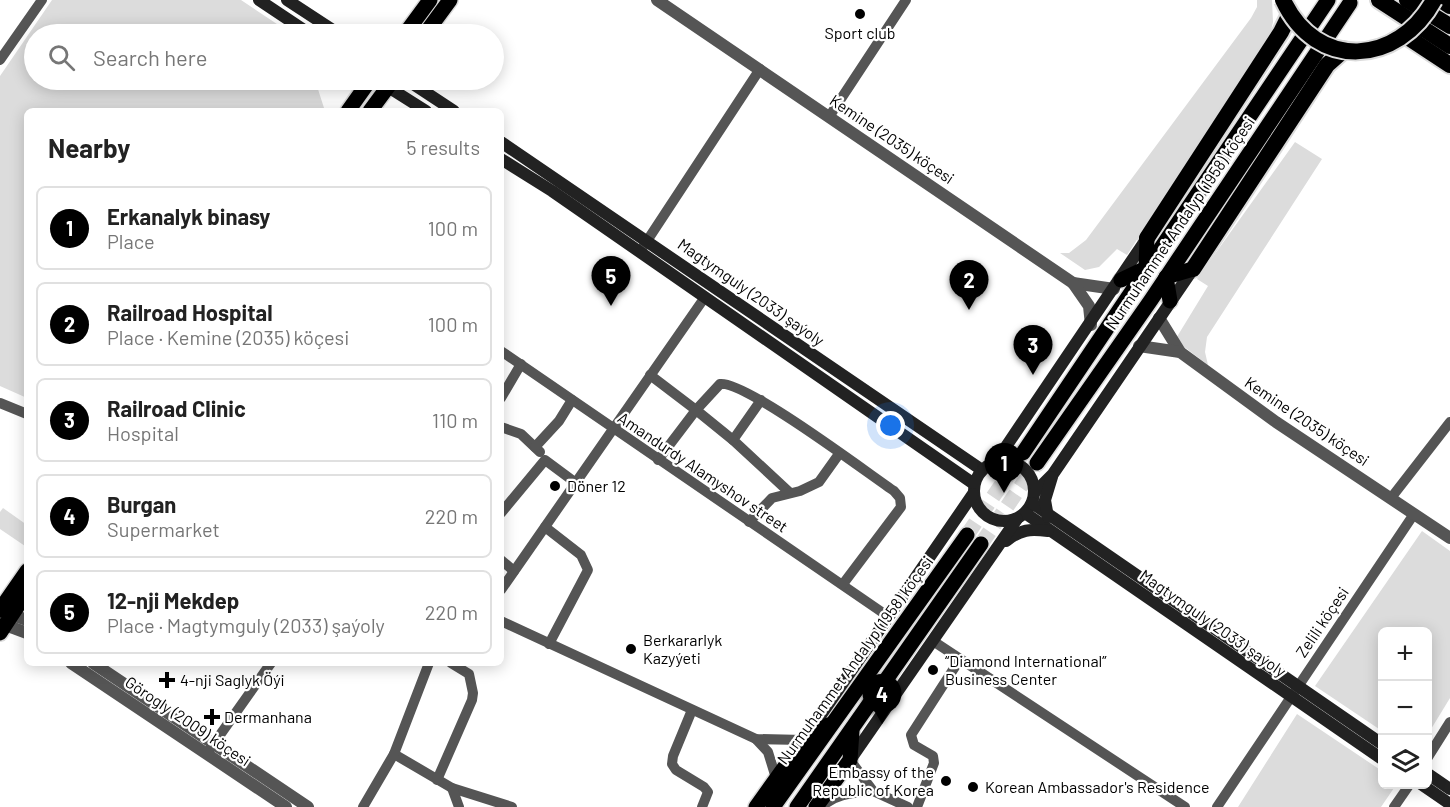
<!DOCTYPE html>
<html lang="en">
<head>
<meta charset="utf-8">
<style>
	:root { --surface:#fff; --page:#f6f6f6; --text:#222; --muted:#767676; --line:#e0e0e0; --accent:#000 }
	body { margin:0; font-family:Barlow,sans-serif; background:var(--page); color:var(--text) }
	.controls { position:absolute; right:18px; bottom:18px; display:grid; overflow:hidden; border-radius:9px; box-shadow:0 3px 15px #0003 }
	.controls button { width:54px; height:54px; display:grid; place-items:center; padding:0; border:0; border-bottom:2px solid var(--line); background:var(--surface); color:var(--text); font:30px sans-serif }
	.you { position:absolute; left:891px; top:426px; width:21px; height:21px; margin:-15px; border:4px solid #fff; border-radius:50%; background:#1a73e8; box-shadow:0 0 0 9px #1a73e833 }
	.badge { display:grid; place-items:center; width:39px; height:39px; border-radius:50%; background:var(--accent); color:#fff; font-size:20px; font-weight:700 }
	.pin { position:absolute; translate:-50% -50px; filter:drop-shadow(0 2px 3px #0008) }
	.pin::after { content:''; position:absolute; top:32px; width:21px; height:18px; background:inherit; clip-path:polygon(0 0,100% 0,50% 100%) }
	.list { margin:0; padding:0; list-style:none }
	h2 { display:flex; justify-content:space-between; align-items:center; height:78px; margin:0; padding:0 24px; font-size:26px }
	h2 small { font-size:20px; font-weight:400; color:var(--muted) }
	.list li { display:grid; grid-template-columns:39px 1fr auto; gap:18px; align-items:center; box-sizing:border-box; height:84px; margin:0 12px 12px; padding:0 12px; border:2px solid var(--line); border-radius:9px }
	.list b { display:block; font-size:22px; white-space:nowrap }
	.list p { margin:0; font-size:20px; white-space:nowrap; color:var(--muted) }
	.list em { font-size:20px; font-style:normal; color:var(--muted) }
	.icon { flex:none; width:33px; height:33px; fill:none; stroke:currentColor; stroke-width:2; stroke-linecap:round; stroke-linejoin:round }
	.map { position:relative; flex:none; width:1450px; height:807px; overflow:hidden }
	.search { position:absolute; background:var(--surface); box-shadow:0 3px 15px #0003; left:24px; top:24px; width:480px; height:66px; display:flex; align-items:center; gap:15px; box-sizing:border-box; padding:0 21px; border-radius:33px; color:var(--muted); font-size:22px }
	.panel { position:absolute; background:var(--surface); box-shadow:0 3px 15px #0003; left:24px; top:108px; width:480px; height:558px; border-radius:9px }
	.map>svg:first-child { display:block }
	.green { fill:#dcdcdc }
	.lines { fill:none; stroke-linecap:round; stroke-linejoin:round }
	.primary-tunnel { stroke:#d9d9d9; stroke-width:15; stroke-dasharray:15 8; stroke-linecap:butt }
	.primary-casing { stroke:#dbdbdb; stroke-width:18 }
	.trunk-casing { stroke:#dbdbdb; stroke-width:20 }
	.minor { stroke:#555; stroke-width:10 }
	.tertiary { stroke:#555; stroke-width:12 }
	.secondary { stroke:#222; stroke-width:12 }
	.primary { stroke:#000; stroke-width:15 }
	.trunk { stroke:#000; stroke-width:16 }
	.trunk-bridge-casing { stroke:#dbdbdb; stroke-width:20; stroke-linecap:butt }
	.trunk-bridge { stroke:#000; stroke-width:16 }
	.poi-dot { fill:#000; stroke:#fff; stroke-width:2 }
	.labels { text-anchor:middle; stroke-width:4.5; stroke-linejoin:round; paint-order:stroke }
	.poi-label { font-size:16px; fill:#000; stroke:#fff; text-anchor:start }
	.street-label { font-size:16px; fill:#000; stroke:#fff }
</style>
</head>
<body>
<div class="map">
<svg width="1450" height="807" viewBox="0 0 1450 807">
	<rect width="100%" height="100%" fill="#fff"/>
	<g class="green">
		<polygon points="52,0 241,0 292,34 34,34 34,80 315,80 325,111 27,111 27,398 0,386 0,76"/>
		<polygon points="1257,0 1272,0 1273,22 1269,39 1127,255 1117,249 1099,267 1085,270 1060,253 1069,253 1086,240 1251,18 1257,7"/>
		<polygon points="1295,142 1322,159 1207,337 1205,352 1208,365 1175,340 1208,286 1197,279"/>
		<polygon points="3,508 27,525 25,546 0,529 0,512"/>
		<polygon points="1422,531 1450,551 1450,698 1428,734 1428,632 1382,632 1382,731 1315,686"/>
		<polygon points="1297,714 1382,771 1382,784 1396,785 1381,807 1238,807"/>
	</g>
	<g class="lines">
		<g class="primary-tunnel">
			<polyline points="967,535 1023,453"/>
			<polyline points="981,544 1037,463"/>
		</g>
		<defs>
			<g id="primary">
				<polyline points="405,34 430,0"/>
				<polyline points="425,34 450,0"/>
				<polyline points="348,111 370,80"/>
				<polyline points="370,111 393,80"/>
				<polyline points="1121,280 1146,268 1147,238"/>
				<polyline points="1170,301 1166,277 1193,269"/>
				<polyline points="1023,453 1328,0"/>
				<polyline points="1037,463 1151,300 1350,3"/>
				<polyline points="0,610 27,571"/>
				<polyline points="0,633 27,592"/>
				<polyline points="756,807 804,740 828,725"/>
				<polyline points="773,807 967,535"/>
				<polyline points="797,807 981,544"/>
				<polyline points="816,807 850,760 852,731"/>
			</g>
			<g id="trunk">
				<polyline points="1379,0 1450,46"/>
				<polyline points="1407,0 1450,26"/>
				<polyline points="1441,0 1450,6"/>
				<polyline points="1406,36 1450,65"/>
				<polyline points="1147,238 1281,32 1290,14"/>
				<polyline points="1193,269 1327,65 1344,50"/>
			</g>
		</defs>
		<use href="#primary" class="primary-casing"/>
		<use href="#trunk" class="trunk-casing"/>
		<g class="minor">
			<polyline points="0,60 42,0"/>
			<polyline points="829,117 906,0"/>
			<polyline points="643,247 760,69"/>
			<polyline points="501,351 889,617"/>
			<path d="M650 375 696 410 720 384C744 380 866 472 894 491L900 498 901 507 843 584"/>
			<polyline points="501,398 521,364"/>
			<polyline points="761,400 733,440 789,492"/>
			<polyline points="0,403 27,414"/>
			<polyline points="501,427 521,434 540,452"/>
			<polyline points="535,447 559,421 572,400"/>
			<polyline points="658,460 696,410 733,440"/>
			<polyline points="1391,498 1450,422"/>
			<polyline points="501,513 545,460 576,483"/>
			<polyline points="749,522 772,498 800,491 819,482 839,454"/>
			<polyline points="545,527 581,555 588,570 549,644"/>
			<polyline points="501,560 514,571"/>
			<polyline points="501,590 705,297"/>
			<polyline points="501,621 756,739 804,740"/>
			<polyline points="933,641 1185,807"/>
			<polyline points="692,710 673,756 672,764 676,770 704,787 708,792 702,807"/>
			<polyline points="756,739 768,752 776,778"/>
			<polyline points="210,749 271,663"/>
			<polyline points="394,754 452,788 512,807"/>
			<polyline points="1428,757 1450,722"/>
			<polyline points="850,760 873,791 908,807"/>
			<polyline points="437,780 472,700 473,693 469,674 451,663"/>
			<polyline points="452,788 459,807"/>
			<polyline points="363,807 394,754 429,663"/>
			<path d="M822 807C835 793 855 793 873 791"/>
			<polyline points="917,807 934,763 933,756 914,745 911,735 960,659"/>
			<polyline points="1217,807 1414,514"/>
			<polyline points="1394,807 1410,784"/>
		</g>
		<g class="tertiary">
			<polyline points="657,0 1073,283 1114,289"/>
			<polyline points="1073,283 1089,306 1091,325"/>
			<polyline points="1159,318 1180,352"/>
			<polyline points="1139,346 1180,352 1276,422 1450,538"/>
			<polyline points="4,612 27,620"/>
			<polyline points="0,623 27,633"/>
			<polyline points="71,663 286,807"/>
			<polyline points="93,663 308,807"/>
		</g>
		<g class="secondary">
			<polyline points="259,0 310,34"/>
			<polyline points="287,0 339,34"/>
			<polyline points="377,80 426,111"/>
			<polyline points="407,80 454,111"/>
			<polyline points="501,142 982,470"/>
			<polyline points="501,159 552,191 974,484"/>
			<circle cx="1004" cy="491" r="30"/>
			<polyline points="991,463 1003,451 1147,238"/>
			<polyline points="1034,493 1053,474 1193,269"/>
			<polyline points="1032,503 1382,744"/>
			<polyline points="1025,513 1382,759"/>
			<polyline points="1048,517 1045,500 1052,477"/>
			<path d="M1006 541C1021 529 1030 529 1048 531"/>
			<polyline points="805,738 973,494"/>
			<polyline points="850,760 1017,519"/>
			<polyline points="1428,774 1450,789"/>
			<polyline points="1421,784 1450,804"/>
		</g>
		<use href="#primary" class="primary"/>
		<use href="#trunk" class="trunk"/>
		<defs>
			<path id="trunk-bridge" d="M1283 0C1316 71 1398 66 1434 0"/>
		</defs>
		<use href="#trunk-bridge" class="trunk-bridge-casing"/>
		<use href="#trunk-bridge" class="trunk-bridge"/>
	</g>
	<g class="poi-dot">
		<circle cx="860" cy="14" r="6"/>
		<circle cx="555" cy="486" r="6"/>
		<circle cx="631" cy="649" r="6"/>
		<circle cx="933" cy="670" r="6"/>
		<path d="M164 671h6v6h6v6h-6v6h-6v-6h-6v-6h6z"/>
		<path d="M209 708h6v6h6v6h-6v6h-6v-6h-6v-6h6z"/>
		<circle cx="946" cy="781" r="6"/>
		<circle cx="973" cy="787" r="6"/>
	</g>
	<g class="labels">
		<g class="poi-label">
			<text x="860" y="39" text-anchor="middle">Sport club</text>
			<text x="567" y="492">Döner 12</text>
			<text x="643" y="646">Berkararlyk<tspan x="643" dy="18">Kazyýeti</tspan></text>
			<text x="945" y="667">“Diamond International”<tspan x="945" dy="18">Business Center</tspan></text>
			<text x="180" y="686">4-nji Saglyk Öýi</text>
			<text x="224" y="723">Dermanhana</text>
			<text x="934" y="778" text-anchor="end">Embassy of the<tspan x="934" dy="18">Republic of Korea</tspan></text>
			<text x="985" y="793">Korean Ambassador's Residence</text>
		</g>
		<g class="street-label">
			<text transform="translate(892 139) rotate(34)" y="6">Kemine (2035) köçesi</text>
			<text transform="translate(1180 223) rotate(-56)" y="6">Nurmuhammet Andalyp (1958) köçesi</text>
			<text transform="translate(751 292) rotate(35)" y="6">Magtymguly (2033) şaýoly</text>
			<text transform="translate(1307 421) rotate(34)" y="6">Kemine (2035) köçesi</text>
			<text transform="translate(703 472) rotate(34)" y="6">Amandurdy Alamyshov street</text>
			<text transform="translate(1322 622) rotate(-56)" y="6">Zelili köçesi</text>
			<text transform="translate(1213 623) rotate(35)" y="6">Magtymguly (2033) şaýoly</text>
			<text transform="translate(855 660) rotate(-54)" y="6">Nurmuhammet Andalyp (1958) köçesi</text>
			<text transform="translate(188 721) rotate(34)" y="6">Görogly (2009) köçesi</text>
		</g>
	</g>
</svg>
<div class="controls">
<button>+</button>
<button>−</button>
<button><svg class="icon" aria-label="layers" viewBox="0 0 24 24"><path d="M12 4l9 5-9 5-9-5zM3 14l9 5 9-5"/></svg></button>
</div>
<div class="you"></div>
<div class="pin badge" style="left:1004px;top:493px">1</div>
<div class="pin badge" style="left:969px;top:310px">2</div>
<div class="pin badge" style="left:1033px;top:375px">3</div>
<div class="pin badge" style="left:882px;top:724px">4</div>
<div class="pin badge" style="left:611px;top:306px">5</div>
<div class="search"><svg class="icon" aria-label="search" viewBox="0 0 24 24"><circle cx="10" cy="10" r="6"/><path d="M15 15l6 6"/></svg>Search here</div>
<section class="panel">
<h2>Nearby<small>5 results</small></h2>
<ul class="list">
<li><span class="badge">1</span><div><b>Erkanalyk binasy</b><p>Place</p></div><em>100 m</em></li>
<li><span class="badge">2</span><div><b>Railroad Hospital</b><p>Place · Kemine (2035) köçesi</p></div><em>100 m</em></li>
<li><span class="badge">3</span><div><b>Railroad Clinic</b><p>Hospital</p></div><em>110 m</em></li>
<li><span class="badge">4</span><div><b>Burgan</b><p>Supermarket</p></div><em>220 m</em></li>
<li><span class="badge">5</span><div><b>12-nji Mekdep</b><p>Place · Magtymguly (2033) şaýoly</p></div><em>220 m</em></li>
</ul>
</section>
</div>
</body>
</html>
